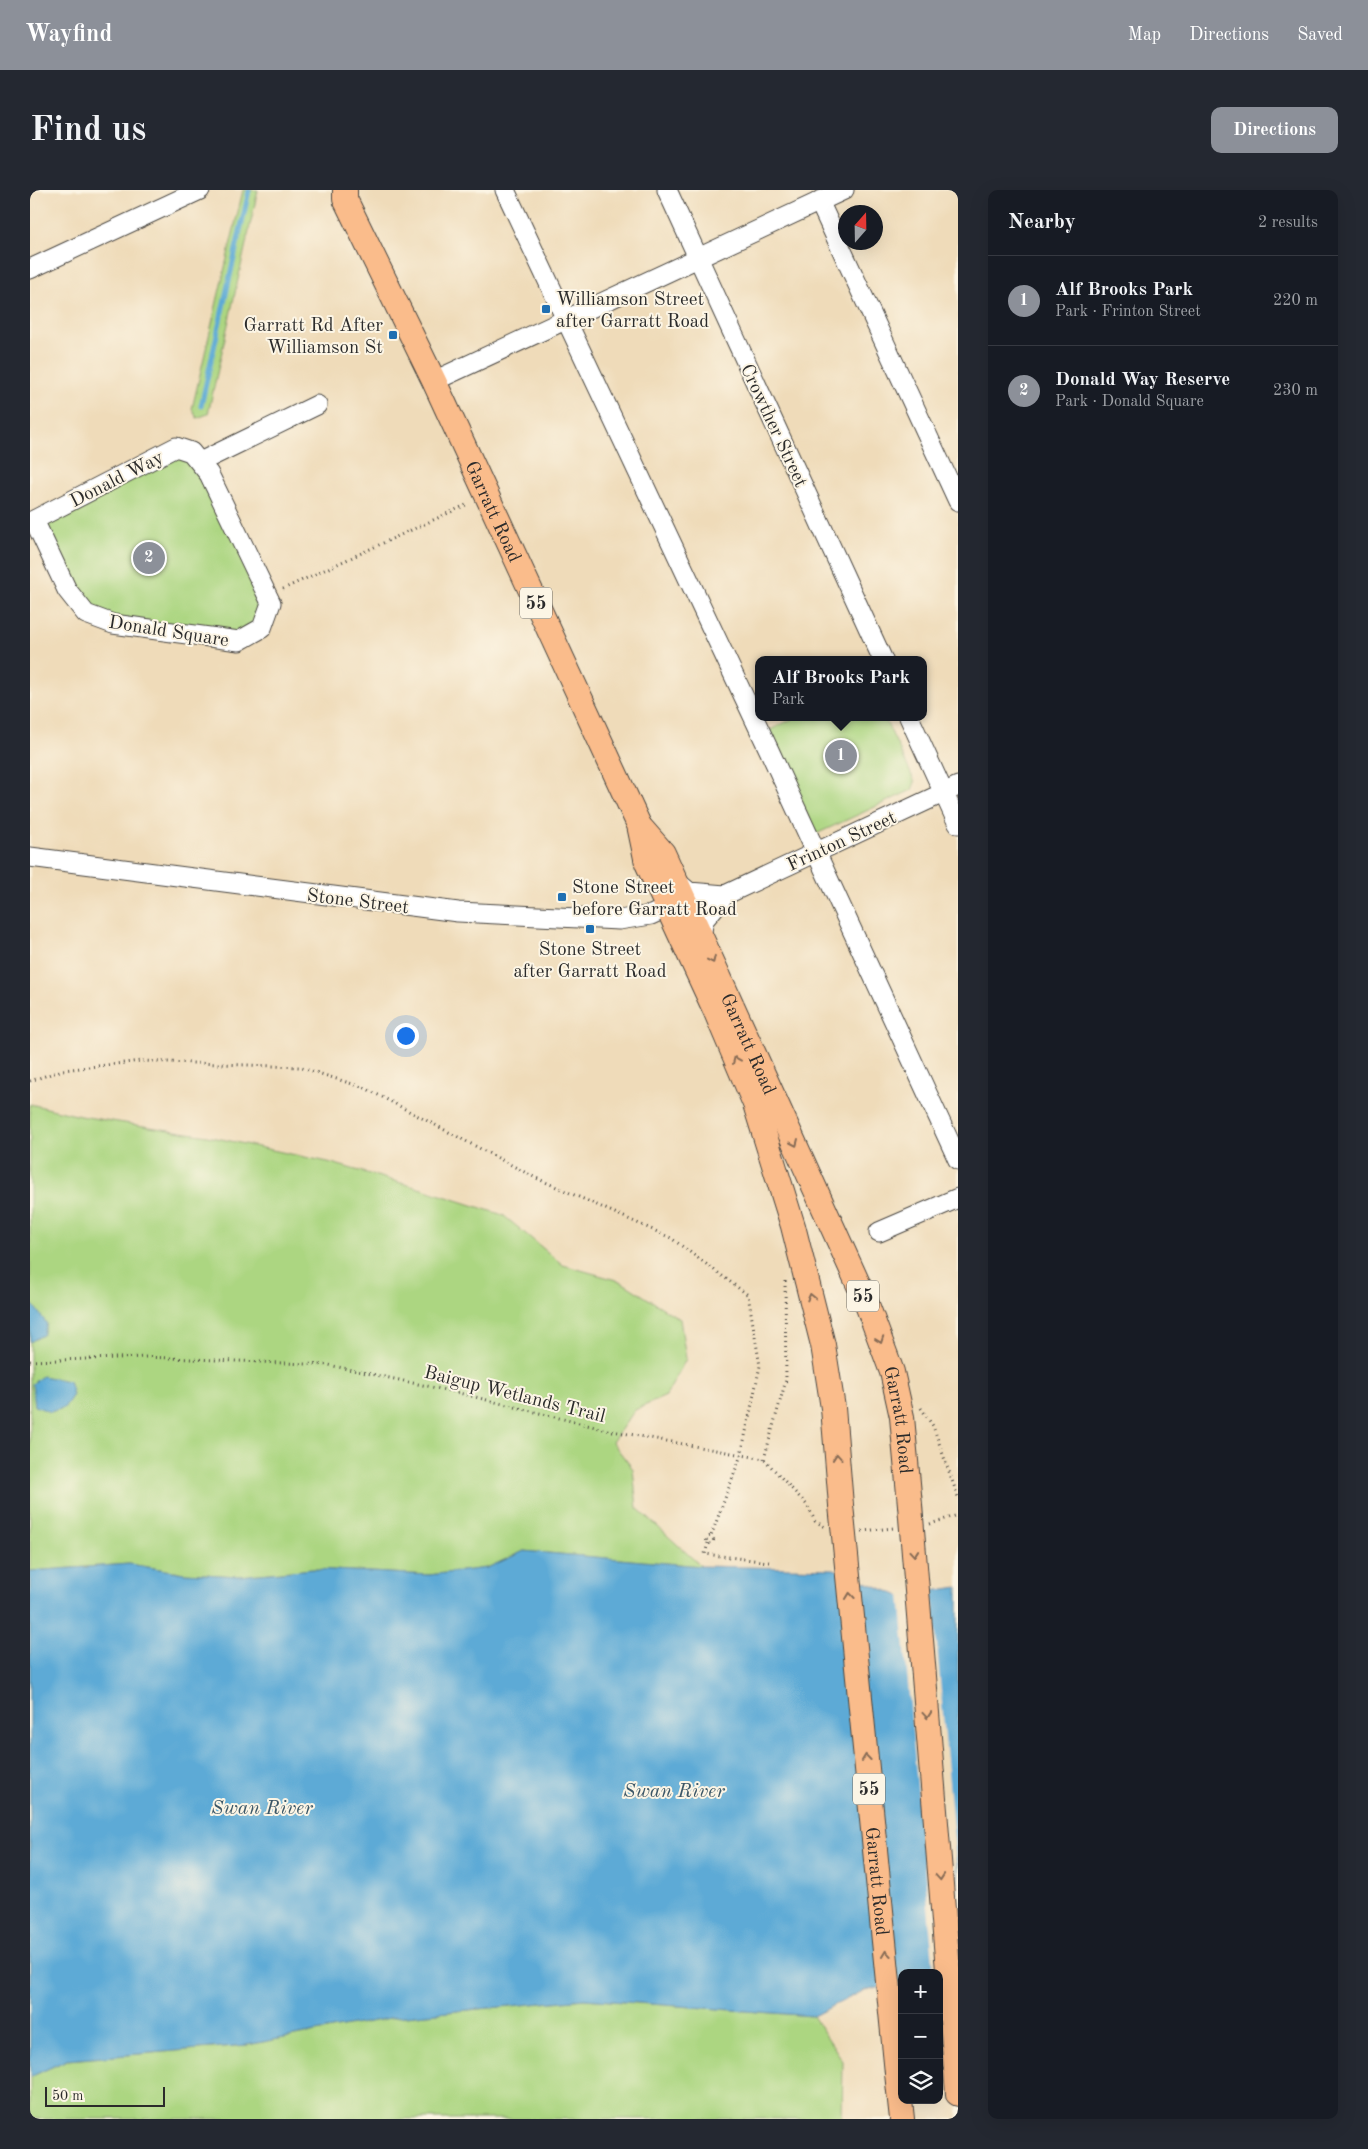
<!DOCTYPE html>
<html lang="en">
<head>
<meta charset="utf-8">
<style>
	:root { --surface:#171b24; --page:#242831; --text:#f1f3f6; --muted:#9ea1a6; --line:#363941; --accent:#8c9099 }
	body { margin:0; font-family:"Old Standard TT",serif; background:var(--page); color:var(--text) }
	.controls { position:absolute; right:15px; bottom:15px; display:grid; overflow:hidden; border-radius:10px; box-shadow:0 5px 20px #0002 }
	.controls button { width:45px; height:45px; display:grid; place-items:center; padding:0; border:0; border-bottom:1px solid var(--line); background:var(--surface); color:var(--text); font:25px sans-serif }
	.compass { position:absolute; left:808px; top:15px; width:45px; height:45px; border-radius:50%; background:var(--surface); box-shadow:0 5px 20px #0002; rotate:20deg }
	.scale { position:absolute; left:15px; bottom:12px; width:120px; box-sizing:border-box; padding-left:5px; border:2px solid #2b2b2b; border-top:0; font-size:14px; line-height:18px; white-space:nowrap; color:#2b2b2b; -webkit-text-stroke:4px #fcf5e5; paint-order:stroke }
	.you { position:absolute; left:375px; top:845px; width:18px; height:18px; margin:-12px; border:4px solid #fff; border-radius:50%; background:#1a73e8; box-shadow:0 0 0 8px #1a73e833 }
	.badge { display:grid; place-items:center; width:32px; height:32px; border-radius:50%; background:var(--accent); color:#fff; font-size:16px; font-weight:700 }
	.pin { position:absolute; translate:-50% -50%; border:2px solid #fff; box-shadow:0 1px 5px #0006 }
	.popup { position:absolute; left:725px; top:466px; width:172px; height:65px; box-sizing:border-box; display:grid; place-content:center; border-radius:10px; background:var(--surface); filter:drop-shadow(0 1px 4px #0005); font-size:16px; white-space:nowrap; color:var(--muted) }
	.popup b { font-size:19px; color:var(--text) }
	.popup::after { content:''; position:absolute; left:50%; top:100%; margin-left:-10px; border:10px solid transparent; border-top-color:var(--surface) }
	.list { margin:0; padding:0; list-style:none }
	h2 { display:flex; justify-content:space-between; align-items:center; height:65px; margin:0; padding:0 20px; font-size:21px }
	h2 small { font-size:16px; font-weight:400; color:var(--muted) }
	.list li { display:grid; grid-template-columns:32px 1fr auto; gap:15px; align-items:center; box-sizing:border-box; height:90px; padding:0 20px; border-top:1px solid var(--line) }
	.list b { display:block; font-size:19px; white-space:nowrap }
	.list p { margin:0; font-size:16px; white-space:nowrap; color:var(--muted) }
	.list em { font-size:16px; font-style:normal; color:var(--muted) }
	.icon { flex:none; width:28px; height:28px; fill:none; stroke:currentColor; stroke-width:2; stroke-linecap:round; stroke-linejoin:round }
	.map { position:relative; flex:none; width:928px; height:1929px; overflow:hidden; border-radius:10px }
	header { display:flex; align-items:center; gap:30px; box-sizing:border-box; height:70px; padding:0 25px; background:var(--accent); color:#fff }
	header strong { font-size:24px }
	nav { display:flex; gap:28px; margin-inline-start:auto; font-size:18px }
	.intro { display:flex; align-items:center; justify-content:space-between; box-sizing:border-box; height:120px; padding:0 30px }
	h1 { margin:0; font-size:35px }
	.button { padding:12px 22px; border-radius:10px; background:var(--accent); color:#fff; font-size:18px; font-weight:700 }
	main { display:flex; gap:30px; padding:0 30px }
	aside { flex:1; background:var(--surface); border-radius:10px; box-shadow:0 5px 20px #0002 }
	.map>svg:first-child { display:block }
	.green { fill:#acd681; stroke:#6c8056 }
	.water { fill:#5daad6; stroke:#446a80 }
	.pier { fill:#efdbb9 }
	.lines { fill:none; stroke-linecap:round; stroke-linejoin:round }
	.stream { stroke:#5daad6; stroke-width:5 }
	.minor-casing { stroke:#484540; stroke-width:21 }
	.major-casing { stroke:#484540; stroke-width:26 }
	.path { stroke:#484540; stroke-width:3; stroke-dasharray:1 4; stroke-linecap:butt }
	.minor { stroke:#fff; stroke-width:19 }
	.major { stroke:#fabc8b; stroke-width:24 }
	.major-bridge-casing { stroke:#484540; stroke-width:26; stroke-linecap:butt }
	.major-bridge { stroke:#fabc8b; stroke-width:24 }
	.oneway { stroke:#886c56 }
	.poi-dot { fill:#1f6fb2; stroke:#fcf5e5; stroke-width:2 }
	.labels { text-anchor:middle; stroke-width:4; stroke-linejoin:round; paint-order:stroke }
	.shield { fill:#fcf5e5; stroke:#6a6863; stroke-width:1 }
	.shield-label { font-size:18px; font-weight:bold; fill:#2b2b2b }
	.poi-label { font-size:19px; fill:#2b2b2b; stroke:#fcf5e5; text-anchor:start }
	.street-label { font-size:19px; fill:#2b2b2b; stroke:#fcf5e5 }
	.water-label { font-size:20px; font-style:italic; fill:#3c5767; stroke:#fcf5e5 }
</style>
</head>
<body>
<header>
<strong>Wayfind</strong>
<nav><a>Map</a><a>Directions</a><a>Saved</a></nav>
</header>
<div class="intro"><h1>Find us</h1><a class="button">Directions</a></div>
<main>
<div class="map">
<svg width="928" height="1929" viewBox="0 0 928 1929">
	<rect width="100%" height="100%" fill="#fcf5e5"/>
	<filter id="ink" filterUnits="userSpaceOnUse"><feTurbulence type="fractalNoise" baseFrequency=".02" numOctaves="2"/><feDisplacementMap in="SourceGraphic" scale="10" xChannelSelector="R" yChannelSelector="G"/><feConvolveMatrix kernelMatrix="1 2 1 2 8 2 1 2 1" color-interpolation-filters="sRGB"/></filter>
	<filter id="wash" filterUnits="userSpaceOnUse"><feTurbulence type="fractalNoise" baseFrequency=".0096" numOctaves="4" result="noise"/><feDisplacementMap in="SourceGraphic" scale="20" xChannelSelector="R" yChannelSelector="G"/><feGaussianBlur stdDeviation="1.12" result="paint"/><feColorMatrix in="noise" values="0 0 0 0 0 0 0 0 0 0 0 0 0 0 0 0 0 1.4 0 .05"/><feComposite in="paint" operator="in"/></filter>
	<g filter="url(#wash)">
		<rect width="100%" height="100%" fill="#efdbb9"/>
		<g class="green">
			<polygon points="213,0 228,0 178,224 167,228 162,219"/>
			<polygon points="146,257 161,262 241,413 209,451 83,434 37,400 0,336"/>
			<polygon points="766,527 854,527 885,592 882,600 786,644 738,541"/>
			<polygon points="0,914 50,926 177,946 298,972 392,999 473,1025 533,1075 590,1091 650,1129 656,1169 636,1206 605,1220 582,1252 603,1279 607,1318 671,1376 494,1361 457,1378 399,1385 283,1379 209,1386 154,1383 99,1374 0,1381"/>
			<polygon points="554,1809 783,1826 813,1871 812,1929 0,1929 0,1887 37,1870 217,1855 365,1827"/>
		</g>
		<g class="water">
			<polygon points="0,1114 4,1116 17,1134 13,1145 0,1152"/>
			<polygon points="12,1186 39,1191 43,1205 34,1218 20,1222 5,1216 2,1194"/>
			<polygon points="494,1361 671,1376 804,1379 870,1406 928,1397 928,1796 909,1783 872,1783 872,1792 835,1800 783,1826 554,1809 365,1827 217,1855 37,1870 0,1887 0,1381 99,1374 154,1383 209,1386 283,1379 399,1385 457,1378"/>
		</g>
		<polygon class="pier" points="902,1399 928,1695 928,1798 909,1783 904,1783 870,1404"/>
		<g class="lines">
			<polyline class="stream" points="171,216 219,1"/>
		</g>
	</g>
	<g filter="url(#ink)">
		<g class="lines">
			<defs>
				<g id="minor">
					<polyline points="475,0 739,560 928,970"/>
					<polyline points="637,0 853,470"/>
					<polyline points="789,11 928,311"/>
					<polyline points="0,79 170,0"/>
					<polyline points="404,191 814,0"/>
					<polyline points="170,272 287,215"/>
					<polyline points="0,332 146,257 161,262 179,284 241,413 232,438 209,451 83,434 56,424 37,400 4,330"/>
					<polyline points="879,527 928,634"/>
					<polyline points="0,667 428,722 589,730 621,725 649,712"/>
					<polyline points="645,690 659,702 695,705"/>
					<polyline points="671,746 674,730 695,705 928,596"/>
					<polyline points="849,1042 928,1008"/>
				</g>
				<g id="major">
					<path id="s1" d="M315 0V9L404 191 609 635 617 673 685 820 725 914 763 1036 793 1155 803 1218 811 1315"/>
					<path id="s2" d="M612 639 633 663 835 1109 862 1182 872 1227 880 1315"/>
					<polyline points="926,1878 928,1904"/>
					<polyline points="867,1883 872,1929"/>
				</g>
			</defs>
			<use href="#minor" class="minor-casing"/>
			<use href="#major" class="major-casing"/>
			<g class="path">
				<polyline points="253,399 438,314"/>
				<polyline points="0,891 33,880 111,871 269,877 335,898 504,987 641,1048 718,1105 730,1176 711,1265 681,1346"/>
				<polyline points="0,1171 116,1167 299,1175 425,1202 577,1240 734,1269 777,1315 785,1331 795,1337"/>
				<polyline points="891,1218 903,1236 928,1307"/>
				<polyline points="734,1269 756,1190 755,1090"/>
				<polyline points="900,1334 928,1325"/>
				<polyline points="832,1341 864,1338"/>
				<circle cx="680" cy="1350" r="3.5"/>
				<polyline points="678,1353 675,1364 739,1372"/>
			</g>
			<use href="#minor" class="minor"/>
			<use href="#major" class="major"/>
			<defs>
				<g id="major-bridge">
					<path id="s3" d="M811 1315 867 1883"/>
					<polyline points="880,1315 926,1878"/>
				</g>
			</defs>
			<use href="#major-bridge" class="major-bridge-casing"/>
			<use href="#major-bridge" class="major-bridge"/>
		</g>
		<defs><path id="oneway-chevron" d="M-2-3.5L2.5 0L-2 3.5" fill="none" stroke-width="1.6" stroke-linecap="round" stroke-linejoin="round" transform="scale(1.25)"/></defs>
		<g class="oneway">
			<use href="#oneway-chevron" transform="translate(682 770) rotate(65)"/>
			<use href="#oneway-chevron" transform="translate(706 870) rotate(-113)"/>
			<use href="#oneway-chevron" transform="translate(765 953) rotate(66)"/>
			<use href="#oneway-chevron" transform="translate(781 1107) rotate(-103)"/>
			<use href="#oneway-chevron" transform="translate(850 1150) rotate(70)"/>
			<use href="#oneway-chevron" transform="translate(807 1267) rotate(-95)"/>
			<use href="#oneway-chevron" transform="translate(884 1363) rotate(85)"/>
			<use href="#oneway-chevron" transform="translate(820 1406) rotate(-96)"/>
			<use href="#oneway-chevron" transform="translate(897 1525) rotate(85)"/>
			<use href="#oneway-chevron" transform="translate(836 1568) rotate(-96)"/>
			<use href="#oneway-chevron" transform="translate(910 1687) rotate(85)"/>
			<use href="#oneway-chevron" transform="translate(856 1764) rotate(-96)"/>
		</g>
	</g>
	<g class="poi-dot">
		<rect x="511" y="114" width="10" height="10" rx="2.5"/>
		<rect x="358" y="140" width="10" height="10" rx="2.5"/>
		<rect x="527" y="702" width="10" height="10" rx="2.5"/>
		<rect x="555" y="734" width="10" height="10" rx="2.5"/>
	</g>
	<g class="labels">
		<g class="shield">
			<rect x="490" y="397.5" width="32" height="31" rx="4"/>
			<rect x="817" y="1090.5" width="32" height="31" rx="4"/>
			<rect x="823" y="1583.5" width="32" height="31" rx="4"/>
		</g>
		<g class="shield-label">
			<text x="506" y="419">55</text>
			<text x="833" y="1112">55</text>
			<text x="839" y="1605">55</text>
		</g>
		<g class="poi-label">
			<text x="526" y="115">Williamson Street<tspan x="526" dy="22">after Garratt Road</tspan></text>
			<text x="353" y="141" text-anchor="end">Garratt Rd After<tspan x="353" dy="22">Williamson St</tspan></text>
			<text x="542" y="703">Stone Street<tspan x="542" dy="22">before Garratt Road</tspan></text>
			<text x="560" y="765" text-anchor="middle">Stone Street<tspan x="560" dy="22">after Garratt Road</tspan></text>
		</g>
		<g class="street-label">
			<text transform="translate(745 235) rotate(65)" y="7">Crowther Street</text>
			<text transform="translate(86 288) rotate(-27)" y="7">Donald Way</text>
			<text dy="7" stroke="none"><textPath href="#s1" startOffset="355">Garratt Road</textPath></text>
			<text transform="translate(139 440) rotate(9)" y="7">Donald Square</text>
			<text transform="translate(811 650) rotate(-25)" y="7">Frinton Street</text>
			<text transform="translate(328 710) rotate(7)" y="7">Stone Street</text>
			<text dy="7" stroke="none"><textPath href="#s2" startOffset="241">Garratt Road</textPath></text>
			<text transform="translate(485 1203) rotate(14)" y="7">Baigup Wetlands Trail</text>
			<text dy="7" stroke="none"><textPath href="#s2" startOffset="648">Garratt Road</textPath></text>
			<text dy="7" stroke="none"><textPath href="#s3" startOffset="378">Garratt Road</textPath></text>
		</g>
		<g class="water-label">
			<text x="644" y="1607">Swan River</text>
			<text x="232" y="1624">Swan River</text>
		</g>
	</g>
</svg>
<div class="controls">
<button>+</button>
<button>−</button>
<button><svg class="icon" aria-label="layers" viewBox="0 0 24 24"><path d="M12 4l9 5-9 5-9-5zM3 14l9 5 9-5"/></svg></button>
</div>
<svg class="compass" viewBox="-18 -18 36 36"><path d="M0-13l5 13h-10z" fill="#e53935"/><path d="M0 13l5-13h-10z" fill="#9ea1a6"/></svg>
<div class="scale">50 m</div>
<div class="you"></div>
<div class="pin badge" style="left:811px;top:566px">1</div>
<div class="popup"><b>Alf Brooks Park</b>Park</div>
<div class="pin badge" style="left:119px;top:368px">2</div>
</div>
<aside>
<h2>Nearby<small>2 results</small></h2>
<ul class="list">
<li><span class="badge">1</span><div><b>Alf Brooks Park</b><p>Park · Frinton Street</p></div><em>220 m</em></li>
<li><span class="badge">2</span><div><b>Donald Way Reserve</b><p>Park · Donald Square</p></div><em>230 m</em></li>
</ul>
</aside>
</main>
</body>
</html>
